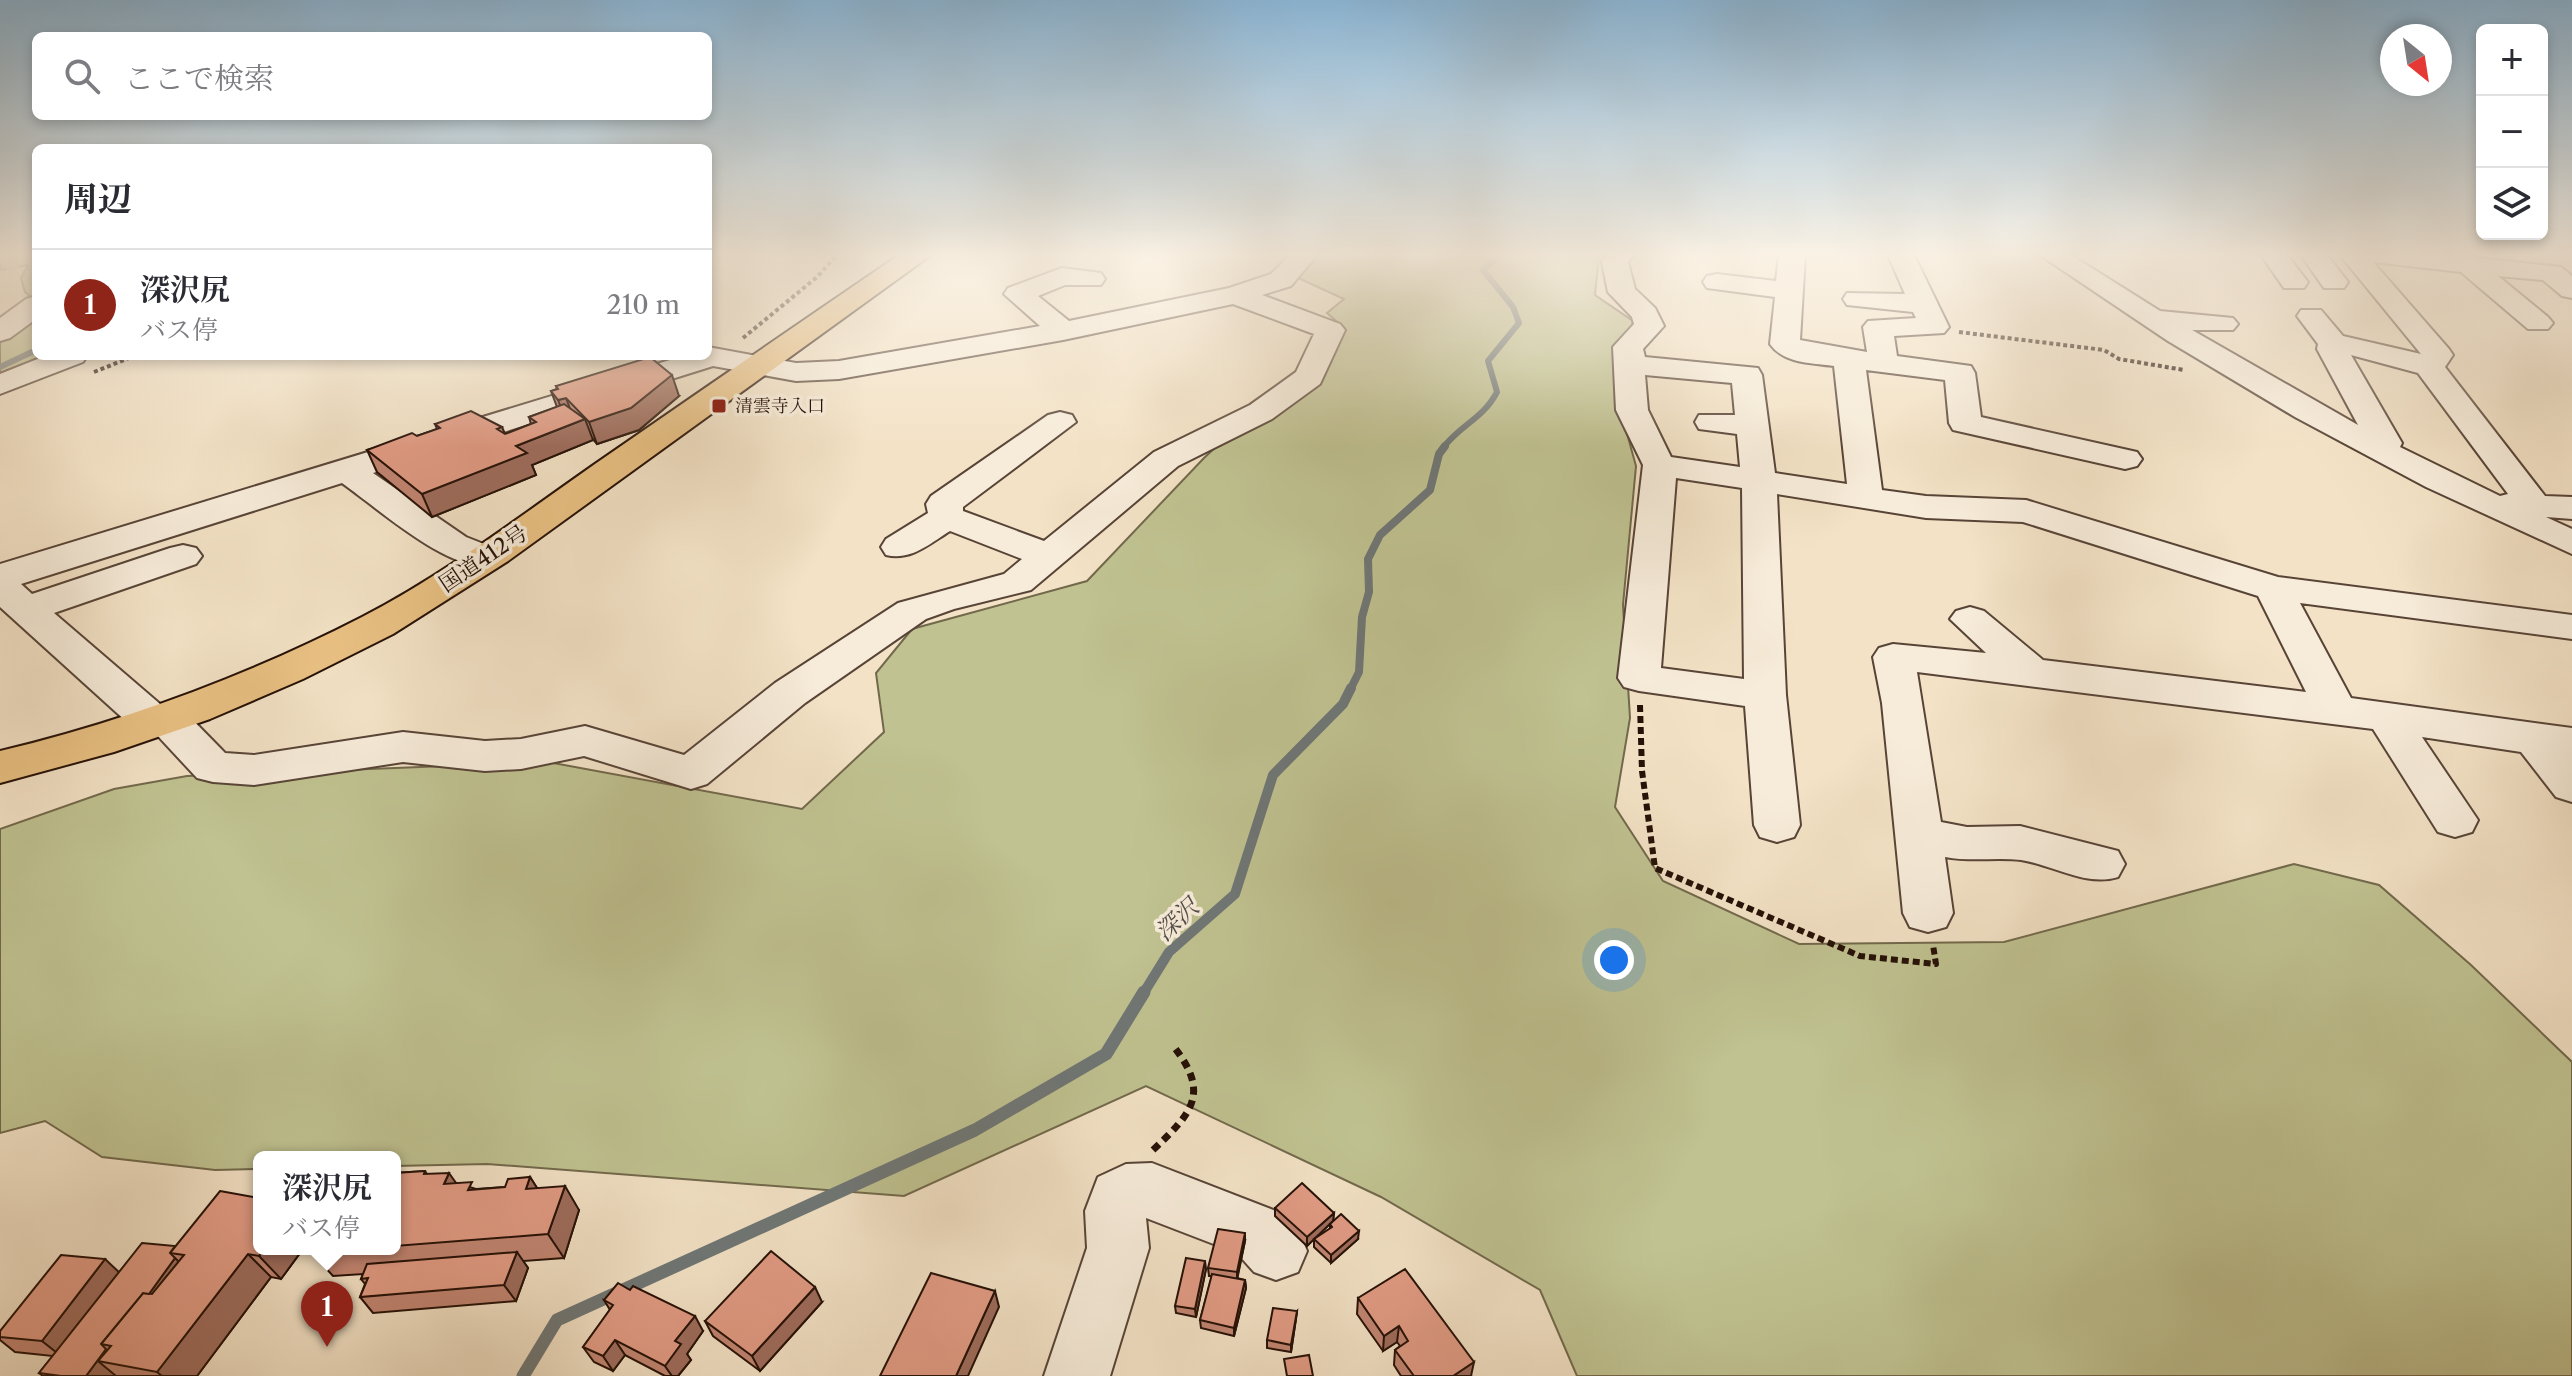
<!DOCTYPE html>
<html lang="ja">
<head>
<meta charset="utf-8">
<style>
	:root { --surface:#fff; --page:#f2f2f3; --text:#2b2b33; --muted:#7c7c81; --line:#e1e1e2; --accent:#8f2418 }
	body { margin:0; font-family:"Libre Caslon Text","Noto Serif JP",serif; background:var(--page); color:var(--text) }
	.controls { position:absolute; right:24px; top:24px; display:grid; overflow:hidden; border-radius:12px; box-shadow:0 4px 12px #0003 }
	.controls button { width:72px; height:72px; display:grid; place-items:center; padding:0; border:0; border-bottom:2px solid var(--line); background:var(--surface); color:var(--text); font:40px sans-serif }
	.compass { position:absolute; left:2380px; top:24px; width:72px; height:72px; border-radius:50%; background:var(--surface); box-shadow:0 4px 12px #0003; rotate:150deg }
	.you { position:absolute; left:1614px; top:960px; width:28px; height:28px; margin:-20px; border:6px solid #fff; border-radius:50%; background:#1a73e8; box-shadow:0 0 0 12px #1a73e833 }
	.badge { display:grid; place-items:center; width:52px; height:52px; border-radius:50%; background:var(--accent); color:#fff; font-size:26px; font-weight:700 }
	.pin { position:absolute; translate:-50% -66px; filter:drop-shadow(0 2px 4px #0008) }
	.pin::after { content:''; position:absolute; top:42px; width:28px; height:24px; background:inherit; clip-path:polygon(0 0,100% 0,50% 100%) }
	.popup { position:absolute; left:253px; top:1151px; width:148px; height:104px; box-sizing:border-box; display:grid; place-content:center; border-radius:12px; background:var(--surface); filter:drop-shadow(0 2px 6px #0005); font-size:26px; white-space:nowrap; color:var(--muted) }
	.popup b { font-size:30px; color:var(--text) }
	.popup::after { content:''; position:absolute; left:50%; top:100%; margin-left:-16px; border:16px solid transparent; border-top-color:var(--surface) }
	.list { margin:0; padding:0; list-style:none }
	h2 { display:flex; justify-content:space-between; align-items:center; height:104px; margin:0; padding:0 32px; font-size:34px }
	h2 small { font-size:26px; font-weight:400; color:var(--muted) }
	.list li { display:grid; grid-template-columns:52px 1fr auto; gap:24px; align-items:center; box-sizing:border-box; height:112px; padding:0 32px; border-top:2px solid var(--line) }
	.list b { display:block; font-size:30px; white-space:nowrap }
	.list p { margin:0; font-size:26px; white-space:nowrap; color:var(--muted) }
	.list em { font-size:26px; font-style:normal; color:var(--muted) }
	.icon { flex:none; width:44px; height:44px; fill:none; stroke:currentColor; stroke-width:2; stroke-linecap:round; stroke-linejoin:round }
	.map { position:relative; flex:none; width:2572px; height:1376px; overflow:hidden }
	.search { position:absolute; background:var(--surface); box-shadow:0 4px 12px #0003; left:32px; top:32px; width:680px; height:88px; display:flex; align-items:center; gap:20px; box-sizing:border-box; padding:0 28px; border-radius:12px; color:var(--muted); font-size:30px }
	.panel { position:absolute; background:var(--surface); box-shadow:0 4px 12px #0003; left:32px; top:144px; width:680px; height:216px; border-radius:12px }
	.map>svg:first-child { display:block }
	.green { fill:#c0c291; stroke:#72694c; stroke-width:2 }
	.lines { fill:none; stroke-linecap:round; stroke-linejoin:round }
	.stream-far3 { stroke:#6f7776; stroke-width:6 }
	.stream-far2 { stroke:#6f7776; stroke-width:8 }
	.stream-far1 { stroke:#6f7776; stroke-width:10 }
	.stream { stroke:#6f7776; stroke-width:13 }
	.highway-tunnel { stroke:#d4c2a9; stroke-width:31; stroke-dasharray:31 16; stroke-linecap:butt }
	.minor-casing { stroke:#584437; stroke-width:4 }
	.highway-casing { stroke:#251007; stroke-width:4 }
	.path-far2 { stroke:#251007; stroke-width:4; stroke-dasharray:4 3; stroke-linecap:butt }
	.path-far1 { stroke:#251007; stroke-width:6; stroke-dasharray:7 4; stroke-linecap:butt }
	.path { stroke:#251007; stroke-width:7; stroke-dasharray:8 6; stroke-linecap:butt }
	.minor { fill:#f7ecda; fill-rule:evenodd }
	.highway { fill:#eac183; fill-rule:evenodd }
	.wall { fill:#c28572; stroke:#251007; stroke-width:2 }
	.shaded-wall { fill:#9e6c5c; stroke:#251007; stroke-width:2 }
	.building { fill:#e19b84; stroke:#251007; stroke-width:2 }
	.poi-dot { fill:#8f2418; stroke:#f7ecda; stroke-width:3 }
	.labels { text-anchor:middle; stroke-width:7; stroke-linejoin:round; paint-order:stroke }
	.far-poi-label { font-size:18px; fill:#251007; stroke:#f7ecda; text-anchor:start }
	.street-label { font-size:22px; fill:#251007; stroke:#f7ecda }
	.water-label { font-size:24px; font-style:italic; fill:#504c48; stroke:#f7ecda }
</style>
</head>
<body>
<div class="map">
<svg width="2572" height="1376" viewBox="0 0 2572 1376">
	<rect width="100%" height="100%" fill="#f3e2c6"/>
	<filter id="stains"><feTurbulence type="fractalNoise" baseFrequency=".0025" numOctaves="4"/><feColorMatrix values="0 0 0 0 .2 0 0 0 0 .09 0 0 0 0 .02 0 0 0 .5 -.17"/></filter>
	<radialGradient id="worn" r=".72"><stop offset=".6" stop-color="#630" stop-opacity="0"/><stop offset="1" stop-color="#630" stop-opacity=".3"/></radialGradient>
	<g class="green">
		<polygon points="0,255 36,255 36,356 54,356 0,375 0,330 32,298 25,292 21,278 28,265 0,270"/>
		<polygon points="1306,255 1599,255 1595,295 1633,321 1616,394 1636,466 1623,605 1630,718 1615,807 1663,881 1799,944 2004,942 2294,864 2379,885 2471,965 2572,1062 2572,1376 1577,1376 1540,1290 1381,1197 1146,1086 904,1196 487,1164 395,1166 395,1157 259,1157 259,1169 215,1170 102,1157 45,1121 0,1133 0,829 114,789 187,776 548,762 802,809 884,732 876,673 912,629 1087,581 1204,458 1344,328 1327,313 1344,299 1287,273"/>
	</g>
	<g class="lines">
		<g class="stream-far3">
			<polyline points="0,367 36,350"/>
			<path d="M1443 448C1460 425 1483 419 1497 392L1488 361 1519 323 1513 307 1483 270 1500 255"/>
		</g>
		<polyline class="stream-far2" points="1350,690 1359,672 1362,617 1369,592 1368,559 1380,535 1430,490 1439,454 1445,446"/>
		<polyline class="stream-far1" points="1143,994 1169,952 1235,894 1273,775 1343,704 1351,688"/>
		<polyline class="stream" points="523,1376 557,1320 975,1130 1106,1054 1144,992"/>
		<polyline class="highway-tunnel" points="0,263 8,255"/>
		<defs>
			<g id="minor">
				<path d="M1290 255H1317L1291 286 1262 295 1340 324 1345 330 1320 384 1272 419 1178 466 1031 590 954 609 926 619 805 703 707 784 691 789 584 756 521 769 485 771 403 762 254 785 213 782 197 778 157 735 138 732 0 607V564L683 356H708V347L796 363 839 361 1040 326 1004 294 1008 288 1062 268 1101 273 1105 279 1101 285H1065L1038 296 1069 321 1229 288 1271 274ZM1233 304 1314 334 1296 372 1250 405 1154 452 1044 541 963 511V507L1076 422 1072 415 1060 412 1048 415 931 496 926 504 928 513 886 539 881 547 886 555C911 561 929 544 950 531L1022 559 1004 574 898 603 775 683 684 755 585 726 521 739 485 741 403 732 254 755 225 753 180 707 160 704 54 613 196 564 202 556 196 548 183 545 170 548 32 594 21 584 342 483C379 509 453 577 499 566L505 558 499 550 466 537 373 473 713 366 796 381 839 379 1063 340Z"/>
				<path d="M1607 255H1633L1628 262 1635 289 1655 308 1664 326 1643 349 1645 357 1758 368 1762 375 1775 473 1847 484 1834 366C1812 363 1784 364 1770 344L1775 297 1707 288 1703 282 1707 276 1717 274 1776 281 1779 255H1805L1800 340 1867 352 1863 327 1868 321 1916 318 1913 312 1847 305 1843 299 1847 293 1905 294 1888 255H1914L1949 327 1944 333 1894 336 1897 356 1971 366 1975 373 1981 417 2137 452 2142 459 2137 466 2125 469 1953 430 1949 423 1945 380 1866 370 1882 490 1926 496 2026 500 2278 577 2572 615V639L2300 603 2351 698 2572 728V802L2556 797 2521 752 2422 737 2478 820 2472 832 2455 837 2438 832 2373 729 1917 672 1941 822 1967 827 2020 826 2118 851 2125 864 2118 877C2085 887 2054 865 2021 860 1996 857 1971 862 1945 857L1953 913 1946 927 1928 932 1910 927 1903 913 1882 703 1873 657 1879 648 1893 644 1986 653 1950 619 1956 611 1970 607 1984 611 2043 660 2306 692 2258 596 2023 522 1926 518 1777 494 1786 695 1800 825 1794 837 1777 842 1760 837 1754 825 1745 706 1639 691 1624 687 1618 678 1643 465 1616 410 1613 347 1634 324 1632 317 1608 292 1602 262ZM1645 375 1732 383 1735 415H1699L1695 422 1699 429 1737 434 1740 467 1671 457 1648 410ZM1676 478 1742 488 1744 679 1661 668Z"/>
				<path d="M2040 255H2071L2160 311 2233 318 2238 324 2233 330H2192L2358 425 2317 349 2318 344 2297 316 2301 310H2321L2343 336 2421 354 2340 255H2451L2561 267 2572 276V298L2562 296 2543 280 2498 276 2548 317 2553 323 2548 329H2528L2461 272 2373 262 2449 349 2453 355 2445 367 2545 496 2572 497V519L2546 517 2572 529V554L2426 487 2295 417 2168 341ZM2351 355 2418 373 2508 494 2500 496 2400 447 2402 443Z"/>
				<polygon points="2261,255 2287,255 2308,282 2304,288 2284,288"/>
				<polygon points="2301,255 2327,255 2348,282 2344,288 2324,288"/>
				<polygon points="36,296 36,319 10,338 0,341 0,318 26,299"/>
				<polygon points="45,356 87,356 83,362 0,394 0,374"/>
				<polygon points="1152,1163 1281,1213 1298,1230 1307,1251 1298,1272 1276,1280 1254,1272 1237,1253 1146,1218 1149,1248 1110,1376 1044,1376 1087,1248 1085,1211 1098,1177 1126,1164"/>
			</g>
			<path id="highway" d="M899 255H931L508 561 393 634 303 679 210 719 114 752 0 783V751C126 721 247 676 362 617 445 574 519 517 595 464 696 394 798 324 899 255Z"/>
		</defs>
		<use href="#minor" class="minor-casing"/>
		<use href="#highway" class="highway-casing"/>
		<g class="path-far2">
			<polyline points="1959,332 2104,350 2119,359 2184,370"/>
			<polyline points="743,338 817,277 837,255"/>
			<polyline points="94,372 134,356"/>
		</g>
		<polyline class="path-far1" points="1640,705 1642,771 1655,868 1860,956 1936,964 1933,945"/>
		<path class="path" d="M1153 1150C1191 1114 1211 1094 1174 1047"/>
		<use href="#minor" class="minor"/>
		<use href="#highway" class="highway"/>
	</g>
	<g class="wall">
		<polygon points="556,386 679,396 639,430 597,444 592,438 593,440 532,465 536,475 432,517 377,472 367,450 417,436 437,429 435,424 502,427 505,434 531,424 529,417 557,407 551,391 557,389"/>
		<polygon points="425,1171 427,1174 476,1189 505,1187 530,1177 537,1188 579,1210 564,1258 523,1261 528,1268 516,1301 373,1313 360,1297 365,1284 361,1279 363,1274 333,1276 312,1253 314,1249 395,1249 395,1173"/>
		<polygon points="1275,1208 1334,1213 1333,1221 1315,1238 1330,1229 1330,1224 1358,1239 1331,1263 1314,1247 1314,1239 1307,1246 1275,1216"/>
		<polygon points="1245,1241 1237,1278 1245,1280 1246,1288 1234,1336 1201,1328 1200,1320 1212,1276 1209,1276 1208,1268"/>
		<polygon points="175,1246 303,1249 281,1279 271,1277 197,1376 43,1376 39,1373 53,1356 15,1352 0,1340 0,1331 119,1272"/>
		<polygon points="1206,1269 1196,1317 1176,1313 1175,1306"/>
		<polygon points="1358,1298 1471,1376 1401,1376 1394,1365 1395,1350 1400,1346 1397,1342 1383,1351 1357,1314"/>
		<polygon points="604,1300 703,1331 687,1354 691,1360 678,1376 665,1376 625,1355 613,1371 594,1362 583,1347 610,1310"/>
		<polygon points="822,1302 760,1371 713,1336 705,1321"/>
		<polygon points="1297,1311 1291,1352 1267,1348 1267,1340"/>
	</g>
	<g class="shaded-wall">
		<polygon points="672,375 679,396 639,430 597,444 589,422"/>
		<polygon points="566,398 574,419 566,421 558,400"/>
		<polygon points="585,419 593,440 532,465 536,475 432,517 422,494 516,446"/>
		<polygon points="449,1173 466,1197 444,1184"/>
		<polygon points="530,1177 546,1202 526,1189"/>
		<polygon points="565,1186 579,1210 564,1258 548,1234"/>
		<polygon points="1334,1213 1333,1221 1307,1246 1307,1237"/>
		<polygon points="1359,1231 1358,1239 1331,1263 1331,1255"/>
		<polygon points="1245,1233 1245,1241 1237,1280 1237,1272"/>
		<polygon points="264,1249 303,1249 281,1279 259,1256"/>
		<polygon points="517,1252 528,1268 516,1301 504,1285"/>
		<polygon points="248,1254 271,1277 197,1376 162,1376 157,1372"/>
		<polygon points="175,1258 191,1274 111,1346"/>
		<polygon points="105,1259 122,1275 61,1356 42,1341"/>
		<polygon points="1205,1261 1206,1269 1196,1317 1195,1309"/>
		<polygon points="1245,1280 1246,1288 1234,1336 1234,1328"/>
		<polygon points="815,1287 822,1302 760,1371 752,1356"/>
		<polygon points="995,1291 999,1307 968,1376 956,1376"/>
		<polygon points="1297,1311 1296,1319 1291,1352 1291,1345"/>
		<polygon points="695,1316 703,1331 687,1354 691,1360 678,1376 672,1376 665,1366 675,1341"/>
		<polygon points="1399,1326 1397,1342 1383,1351 1384,1336"/>
		<polygon points="615,1340 625,1355 613,1371 603,1356"/>
		<polygon points="106,1349 98,1361 116,1376 86,1376"/>
		<polygon points="1474,1362 1471,1376 1453,1376"/>
	</g>
	<g class="building">
		<polygon points="650,357 672,375 631,408 589,422 566,398 558,400 551,391 558,389 556,386"/>
		<polygon points="564,404 585,419 516,446 527,453 422,494 367,450 412,433 417,436 440,428 435,424 471,411 502,427 497,429 505,434 536,422 529,417"/>
		<polygon points="425,1171 424,1174 449,1173 444,1184 472,1182 468,1190 505,1187 508,1179 530,1177 526,1189 565,1186 548,1234 395,1246 395,1173"/>
		<polygon points="1302,1183 1334,1213 1307,1237 1275,1208"/>
		<polygon points="220,1191 259,1198 259,1249 264,1249 259,1256 248,1254 157,1372 98,1361 111,1346 101,1344 143,1293 152,1294 184,1255 170,1253"/>
		<polygon points="1341,1214 1359,1231 1331,1255 1314,1239 1332,1227 1330,1224"/>
		<polygon points="1218,1229 1245,1233 1237,1272 1208,1268"/>
		<polygon points="142,1243 175,1246 170,1253 175,1258 149,1294 143,1293 101,1344 106,1349 86,1376 61,1376 39,1373"/>
		<polygon points="314,1249 362,1249 312,1253"/>
		<polygon points="771,1251 815,1287 752,1356 705,1321"/>
		<polygon points="517,1252 504,1285 360,1297 368,1278 361,1279 367,1264"/>
		<polygon points="61,1255 105,1259 42,1341 0,1337 0,1331"/>
		<polygon points="1186,1258 1205,1261 1195,1309 1175,1306"/>
		<polygon points="1405,1269 1474,1362 1453,1376 1414,1376 1395,1350 1408,1341 1399,1326 1384,1336 1358,1298"/>
		<polygon points="931,1273 995,1291 956,1376 880,1376"/>
		<polygon points="1212,1274 1245,1280 1234,1328 1200,1320"/>
		<polygon points="618,1283 630,1290 633,1286 695,1316 675,1341 681,1344 665,1366 615,1340 603,1356 583,1347 613,1305 604,1300"/>
		<polygon points="1273,1308 1297,1311 1291,1345 1267,1340"/>
		<polygon points="1309,1355 1313,1376 1287,1376 1284,1359"/>
	</g>
	<linearGradient id="sky" x2="0" y2="1"><stop stop-color="#8bb7d8"/><stop offset="0.57" stop-color="#faf2e5"/><stop offset="1" stop-color="#faf2e5" stop-opacity="0"/></linearGradient>
	<rect width="2572" height="447" fill="url(#sky)"/>
	<rect class="poi-dot" x="711" y="398" width="16" height="16" rx="4"/>
	<g class="labels">
		<g class="far-poi-label">
			<text x="735" y="412">清雲寺入口</text>
		</g>
		<g class="street-label">
			<text transform="translate(483 558) rotate(-34)" y="8">国道412号</text>
		</g>
		<g class="water-label">
			<text transform="translate(1177 920) rotate(-43)" y="8">深沢</text>
		</g>
	</g>
	<rect width="100%" height="100%" filter="url(#stains)"/>
	<rect width="100%" height="100%" fill="url(#worn)"/>
</svg>
<div class="controls">
<button>+</button>
<button>−</button>
<button><svg class="icon" aria-label="layers" viewBox="0 0 24 24"><path d="M12 4l9 5-9 5-9-5zM3 14l9 5 9-5"/></svg></button>
</div>
<svg class="compass" viewBox="-18 -18 36 36"><path d="M0-13l5 13h-10z" fill="#e53935"/><path d="M0 13l5-13h-10z" fill="#7c7c81"/></svg>
<div class="you"></div>
<div class="pin badge" style="left:327px;top:1347px">1</div>
<div class="popup"><b>深沢尻</b>バス停</div>
<div class="search"><svg class="icon" aria-label="search" viewBox="0 0 24 24"><circle cx="10" cy="10" r="6"/><path d="M15 15l6 6"/></svg>ここで検索</div>
<section class="panel">
<h2>周辺<small></small></h2>
<ul class="list">
<li><span class="badge">1</span><div><b>深沢尻</b><p>バス停</p></div><em>210 m</em></li>
</ul>
</section>
</div>
</body>
</html>
